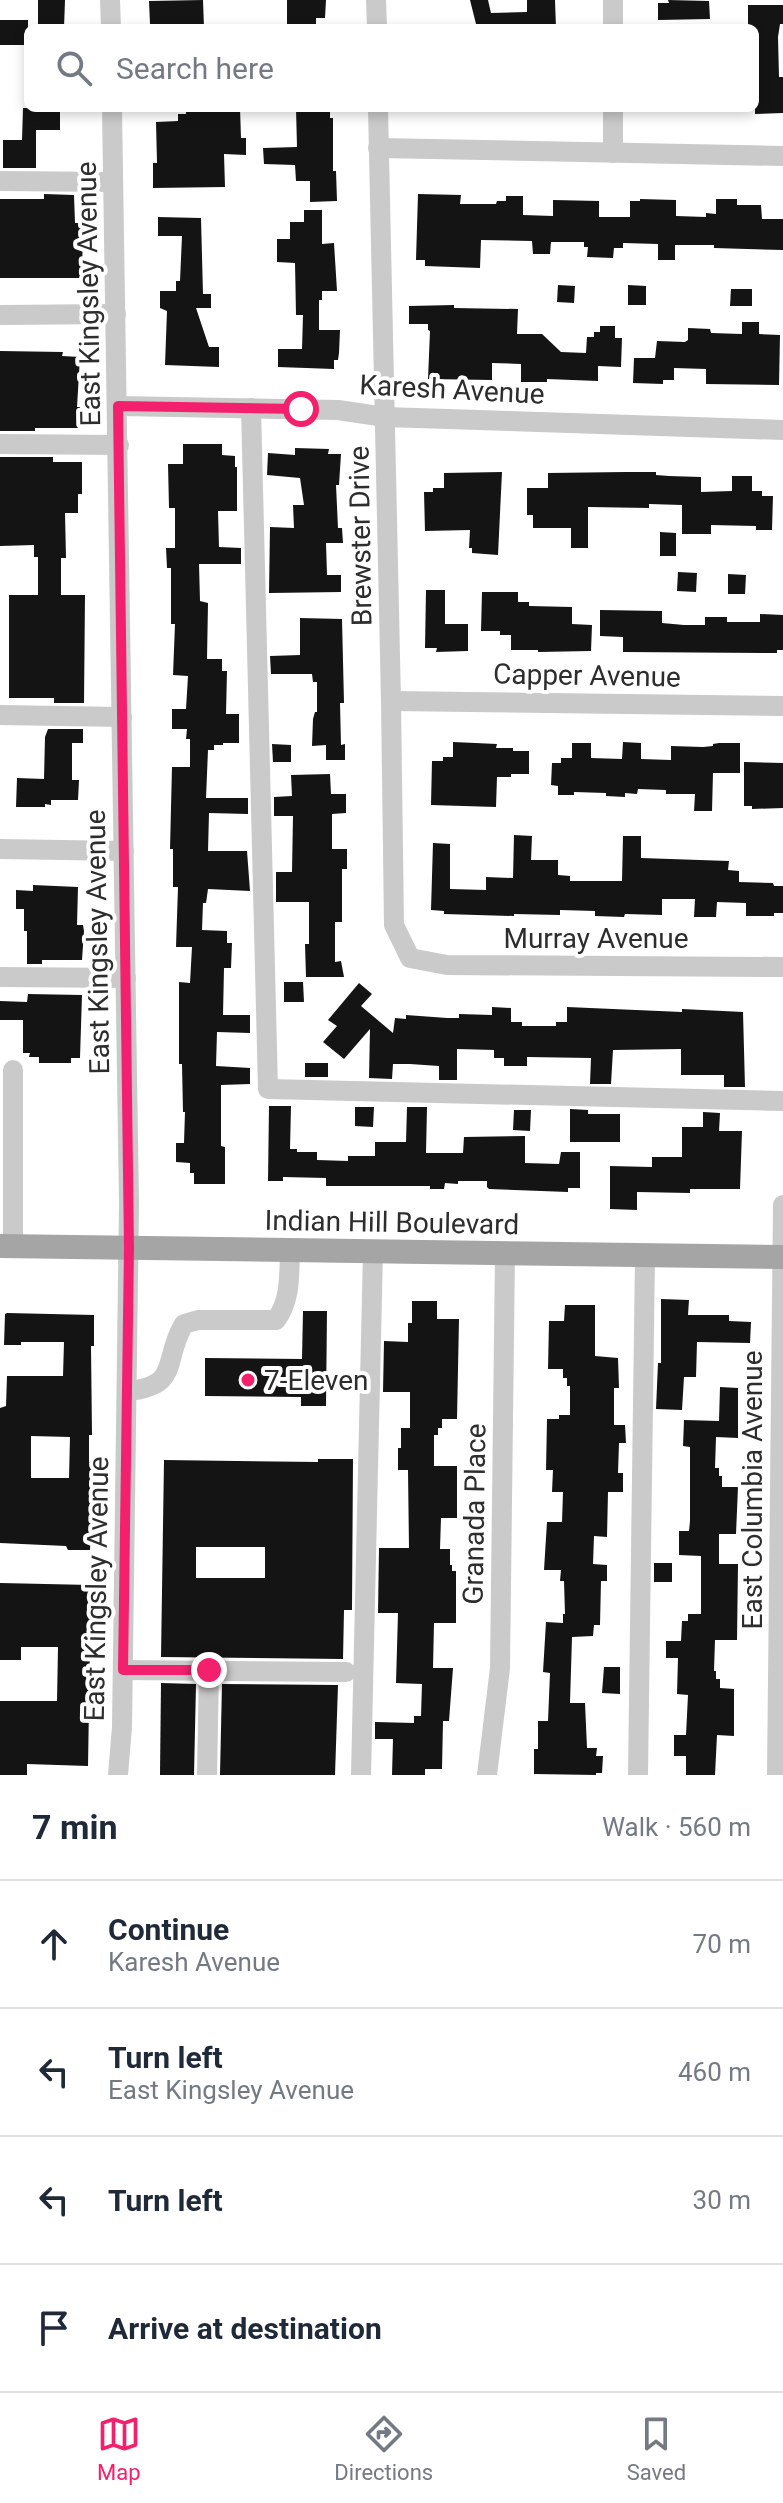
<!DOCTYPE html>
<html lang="en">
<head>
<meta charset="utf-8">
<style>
	:root { --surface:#fff; --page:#f2f2f3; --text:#1f2937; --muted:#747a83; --line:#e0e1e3; --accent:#f3206e }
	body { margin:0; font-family:Roboto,sans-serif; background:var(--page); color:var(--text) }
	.stop { position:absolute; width:24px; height:24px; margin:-18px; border:6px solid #f3206e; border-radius:50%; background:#fff }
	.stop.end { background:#f3206e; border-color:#fff; box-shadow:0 2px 8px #0008 }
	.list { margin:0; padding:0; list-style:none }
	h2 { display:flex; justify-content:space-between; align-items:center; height:104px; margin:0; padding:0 32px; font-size:34px }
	h2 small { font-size:26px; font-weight:400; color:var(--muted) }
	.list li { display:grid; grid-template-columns:52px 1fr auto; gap:24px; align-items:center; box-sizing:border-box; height:128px; padding:0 32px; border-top:2px solid var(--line) }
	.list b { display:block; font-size:30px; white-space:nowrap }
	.list p { margin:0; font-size:26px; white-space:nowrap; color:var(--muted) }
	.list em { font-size:26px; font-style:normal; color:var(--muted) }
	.icon { flex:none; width:44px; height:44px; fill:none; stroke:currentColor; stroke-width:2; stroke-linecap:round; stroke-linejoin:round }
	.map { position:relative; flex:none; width:783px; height:1775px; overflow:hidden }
	.search { position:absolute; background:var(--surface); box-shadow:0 4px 12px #0003; left:24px; right:24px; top:24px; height:88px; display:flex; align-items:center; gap:20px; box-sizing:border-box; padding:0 28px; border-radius:12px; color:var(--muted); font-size:30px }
	.sheet { height:616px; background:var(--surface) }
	nav { display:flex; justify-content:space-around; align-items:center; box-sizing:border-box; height:112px; border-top:2px solid var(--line); background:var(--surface); font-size:22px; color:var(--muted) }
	nav a { display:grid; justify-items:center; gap:4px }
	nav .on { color:var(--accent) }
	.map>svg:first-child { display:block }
	.building { fill:#141414; fill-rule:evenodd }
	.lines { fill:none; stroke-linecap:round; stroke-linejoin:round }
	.minor { stroke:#cacaca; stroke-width:20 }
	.major { stroke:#a5a5a5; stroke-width:24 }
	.route { stroke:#f3206e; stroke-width:10 }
	.poi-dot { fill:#f3206e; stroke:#fff; stroke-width:3 }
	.labels { text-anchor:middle; stroke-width:8; stroke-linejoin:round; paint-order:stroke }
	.street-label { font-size:28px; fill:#2d2d2d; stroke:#fff }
	.poi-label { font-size:28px; fill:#2d2d2d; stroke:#fff; text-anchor:start }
</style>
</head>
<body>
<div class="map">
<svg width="783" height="1775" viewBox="0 0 783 1775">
	<rect width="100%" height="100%" fill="#fff"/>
	<g class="building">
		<polygon points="38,0 65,0 64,28 38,28"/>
		<polygon points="203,0 204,28 150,24 149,1"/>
		<polygon points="287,0 326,0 325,18 316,18 316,28 287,28"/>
		<polygon points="470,0 488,0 491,13 527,12 527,0 555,0 556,28 477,28"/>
		<polygon points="668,0 709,1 710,19 658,20 658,3 669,3"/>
		<polygon points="748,5 783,5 783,24 780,24 778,37 779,77 783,77 783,113 755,114 755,28 748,28"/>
		<rect x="0" y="20" width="28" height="25"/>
		<polygon points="23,108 38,108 38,112 60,112 60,130 36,130 36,168 3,168 3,140 22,140"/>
		<polygon points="186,108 240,108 241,138 246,138 246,155 224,154 225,187 153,188 153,163 157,163 156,122 178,121 178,114 186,114"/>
		<polygon points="296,108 330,108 330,118 333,118 333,171 336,171 337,201 310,202 310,181 296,181 295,165 264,164 263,148 297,147"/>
		<polygon points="44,194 74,195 75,223 83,223 82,278 0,278 0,199 44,199"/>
		<polygon points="418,194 461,195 460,204 496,204 497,201 506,201 506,196 523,196 523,215 553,216 553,200 599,201 599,217 630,217 630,201 640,201 640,199 676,200 676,216 706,217 706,213 716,214 716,199 737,199 737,205 761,205 762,219 783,219 783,250 714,248 714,245 675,245 675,260 658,260 658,244 623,243 623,248 614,248 613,258 587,257 588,247 584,247 584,242 551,242 550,254 533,254 532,241 481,240 480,268 425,266 425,260 416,260"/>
		<polygon points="304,210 322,210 322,244 334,243 337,291 322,291 322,300 319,300 319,330 340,330 339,353 338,360 334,360 334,369 278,367 278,349 302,349 303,315 296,315 295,263 277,262 277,239 290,239 290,222 304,222"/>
		<polygon points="158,217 201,218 203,294 211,294 211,308 196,308 209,347 219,347 219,367 165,365 167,311 160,308 160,291 176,291 176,281 180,281 182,236 158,236"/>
		<polygon points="558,285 575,286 574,303 557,302"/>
		<polygon points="628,285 646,286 646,305 628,305"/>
		<polygon points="731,289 752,289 752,306 730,306"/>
		<polygon points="454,305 454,308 518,309 517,334 542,334 561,352 586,353 587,337 594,337 594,332 600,332 600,326 615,326 615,338 622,338 621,367 598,366 598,381 547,379 547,382 521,382 521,364 492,363 492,380 428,379 430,331 428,330 428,324 409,324 409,306"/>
		<polygon points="742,322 759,322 759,334 780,335 779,385 706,384 706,369 674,368 674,380 663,380 663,384 633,383 634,358 655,358 657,341 685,342 688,340 688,328 710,329 711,333 742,334"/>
		<polygon points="0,351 63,352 62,356 80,357 77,407 80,407 80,428 35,428 35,431 0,431"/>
		<polygon points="183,444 222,444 222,455 235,456 235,467 237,467 237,511 218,511 219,547 241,548 241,564 199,564 200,601 208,603 207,659 222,659 222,671 227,671 226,714 239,714 239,743 223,743 223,745 214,745 214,750 208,750 206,798 248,798 248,814 209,813 208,851 247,851 250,891 208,889 206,903 203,903 202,930 227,931 227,943 232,943 231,968 224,968 223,1015 250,1015 250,1033 217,1032 216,1066 250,1068 250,1084 221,1085 221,1146 225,1147 225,1184 194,1184 194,1173 190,1173 190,1163 176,1162 176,1143 184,1143 185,1112 183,1112 182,1064 179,1064 179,982 190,983 192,947 176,947 178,887 173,887 173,849 170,849 172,767 190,767 190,739 186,739 187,729 172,729 172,709 186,709 188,676 173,675 175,624 171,624 171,568 167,568 166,548 175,548 175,508 169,508 168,464 183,464"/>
		<polygon points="295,448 329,449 328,454 341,454 339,485 336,485 338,528 342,528 343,543 326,543 327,575 341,575 341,592 269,593 270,527 294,528 293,505 304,505 300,478 267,475 268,453 295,455"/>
		<polygon points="0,457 53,457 53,462 82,462 82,494 78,494 78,513 65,513 66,558 61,558 61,595 85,595 84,703 54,703 54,698 9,698 9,595 38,595 38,557 34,557 34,545 0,546"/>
		<polygon points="502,472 498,555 472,553 472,548 469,548 470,530 425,531 424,492 433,492 433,488 444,488 444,473"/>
		<polygon points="626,472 656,472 656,475 669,476 701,477 701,492 732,491 732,476 752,476 752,491 762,491 762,496 773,496 772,530 756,530 756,526 711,525 711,534 682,534 682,505 649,504 649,508 588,507 588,548 571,548 571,528 533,528 533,515 527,515 527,488 548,488 548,473"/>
		<polygon points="660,532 676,533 676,556 660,556"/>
		<polygon points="678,572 697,573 696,592 677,591"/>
		<polygon points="728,574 746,575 745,594 728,594"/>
		<polygon points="426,590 445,590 445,624 468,624 468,651 436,652 437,648 425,648"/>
		<polygon points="482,592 518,592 518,602 529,602 529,606 572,607 572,624 592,625 591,651 538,652 538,650 511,650 511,635 500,635 500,631 481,631"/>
		<polygon points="600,610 662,611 662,623 684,625 705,625 705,617 727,617 727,622 760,622 760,614 783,615 783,650 777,650 777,653 623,652 623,637 600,636"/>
		<polygon points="300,618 342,619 344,703 340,703 341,745 345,744 345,760 326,760 326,745 312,746 313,719 315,712 317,712 317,682 313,682 312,674 271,674 270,656 300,655"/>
		<polygon points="48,729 83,729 83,743 72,743 72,780 79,780 78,800 51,800 51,805 45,804 45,807 16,807 17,778 44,779 45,737"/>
		<polygon points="453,742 497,744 496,748 513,748 513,751 529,751 529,774 511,774 511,777 497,777 496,807 431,805 432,761 443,761 443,757 453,757"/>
		<polygon points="623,742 641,743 641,759 671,760 671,746 703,747 713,746 713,744 719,743 740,743 740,773 713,773 712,811 694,811 695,794 666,794 666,790 638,789 637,794 625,793 625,797 606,796 606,793 574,792 574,795 558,795 558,786 551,785 552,763 561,763 561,758 572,758 572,743 591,743 591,758 622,759"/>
		<polygon points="272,744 291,745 291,762 273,762"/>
		<polygon points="744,762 783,763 783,808 752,809 752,806 744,806"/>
		<polygon points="330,774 331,794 346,794 346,813 332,814 332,849 347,849 347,869 342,869 342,922 335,922 335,962 341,961 344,977 306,977 305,944 309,944 309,902 276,902 276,872 292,872 293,816 274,816 274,797 292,796 291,775"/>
		<polygon points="514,835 532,836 531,860 558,860 558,875 570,876 570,881 622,881 623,836 641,836 641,858 729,861 728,870 739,871 739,882 773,883 774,886 783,886 783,913 774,913 774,916 746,916 746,903 717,902 716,917 694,917 695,899 662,899 662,915 625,914 624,917 595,916 595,911 560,910 560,915 514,914 514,916 444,914 444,911 431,910 433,843 450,844 450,889 486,890 486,877 513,878"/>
		<polygon points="33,885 78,887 77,925 83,925 84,931 82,960 42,960 42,964 27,964 27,931 24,931 24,909 16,909 16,890 33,891"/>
		<polygon points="284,982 303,982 304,1002 284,1002"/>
		<polygon points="359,983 372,994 361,1006 393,1033 395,1018 406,1019 406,1015 447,1018 459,1018 459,1014 492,1015 492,1007 511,1008 511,1022 522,1022 522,1026 556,1026 556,1022 567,1022 567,1007 682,1012 682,1009 743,1012 745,1087 724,1087 724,1075 681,1075 681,1049 613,1050 611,1084 590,1084 591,1058 527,1057 527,1066 504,1066 504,1058 494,1058 494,1050 457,1049 457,1080 439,1080 439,1066 410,1064 393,1064 392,1079 369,1078 370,1029 344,1059 323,1042 337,1026 328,1020"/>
		<polygon points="28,994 82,995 80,1058 71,1058 71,1063 39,1063 39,1057 29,1057 30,1053 23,1053 23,1020 0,1020 0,1001 27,1002"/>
		<rect x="305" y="1063" width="23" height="14"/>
		<polygon points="269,1106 291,1106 290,1149 297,1149 297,1152 317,1152 317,1160 348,1161 348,1156 375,1156 375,1142 406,1142 407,1107 427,1107 426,1153 463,1153 464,1137 525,1136 525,1163 559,1164 561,1152 580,1152 580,1188 568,1188 568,1192 489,1189 487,1187 487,1181 458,1181 458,1184 445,1183 444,1189 430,1189 430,1186 326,1186 326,1178 283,1177 283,1181 268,1181"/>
		<polygon points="355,1107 374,1107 373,1127 355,1126"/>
		<polygon points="570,1109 588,1110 588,1114 620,1114 620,1142 570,1142"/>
		<polygon points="514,1110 531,1110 530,1131 513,1130"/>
		<polygon points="703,1112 720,1113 719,1131 742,1131 740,1189 690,1189 690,1193 637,1192 637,1210 610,1209 610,1166 652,1167 652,1157 682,1157 682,1127 703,1127"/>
		<polygon points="661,1299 689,1300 688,1315 729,1315 729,1321 751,1322 750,1343 697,1342 696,1377 684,1377 682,1410 656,1409 658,1363 661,1363"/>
		<polygon points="412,1301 437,1301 437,1319 459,1319 457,1419 442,1419 442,1428 438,1428 438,1435 434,1435 434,1466 457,1466 457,1518 441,1518 440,1549 450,1549 450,1565 452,1565 452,1571 456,1571 456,1623 434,1623 433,1668 453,1668 449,1721 443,1721 442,1769 425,1769 425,1775 392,1775 393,1739 375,1739 375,1722 414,1723 414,1716 421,1716 422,1684 396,1683 398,1613 378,1613 379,1548 409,1548 408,1470 398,1470 398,1448 401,1448 401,1428 410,1428 410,1392 383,1392 384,1341 408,1342 408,1323 412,1323"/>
		<polygon points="565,1305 595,1305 595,1356 618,1358 619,1388 614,1388 614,1425 625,1425 626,1443 619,1443 618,1473 623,1473 623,1492 608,1492 607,1537 594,1536 593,1564 607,1565 607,1581 601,1581 600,1625 594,1625 593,1636 572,1637 570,1703 585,1703 587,1748 597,1748 596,1756 603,1756 602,1773 596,1773 596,1775 534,1774 534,1749 538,1749 538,1721 548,1721 550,1673 543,1672 546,1622 563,1623 563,1614 565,1614 564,1581 560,1581 561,1570 544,1570 547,1522 562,1522 563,1492 552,1492 553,1470 546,1470 547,1419 559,1419 559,1415 570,1415 570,1386 567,1386 567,1378 563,1378 563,1369 548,1369 549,1321 564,1321"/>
		<polygon points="303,1311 327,1311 326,1406 301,1406 301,1397 205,1396 205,1358 302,1359"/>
		<path d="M7 1313 94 1315V1346H91L92 1435H89V1462H94L90 1550H68L66 1546 0 1543V1408L6 1406 7 1376H63L64 1342H21V1345H4L5 1314ZM31 1436 70 1437 69 1478H31Z"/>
		<polygon points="720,1387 738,1388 738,1438 716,1437 715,1468 719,1468 719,1476 722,1476 722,1487 738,1487 736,1534 719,1534 719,1564 738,1564 737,1640 715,1640 714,1671 716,1671 716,1679 720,1679 720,1688 734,1689 734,1736 717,1735 715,1775 686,1775 686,1756 674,1756 674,1735 686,1735 688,1695 677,1694 678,1658 666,1658 666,1641 681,1641 682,1621 688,1621 688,1614 701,1614 701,1556 679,1555 679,1531 689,1531 690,1521 690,1447 683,1446 684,1420 719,1421"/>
		<path d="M318 1459H353L352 1610H344L343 1659 161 1657 164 1460 318 1462ZM196 1547H265V1578H196Z"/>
		<rect x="654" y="1563" width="18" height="19"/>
		<polygon points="0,1583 91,1585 88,1766 27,1764 27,1775 0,1775 0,1701 57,1701 58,1647 21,1647 21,1660 0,1660"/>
		<polygon points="604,1667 620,1667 620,1694 602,1693"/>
		<polygon points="161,1683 196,1684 194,1775 160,1775"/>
		<polygon points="222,1684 338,1685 335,1775 220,1775"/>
	</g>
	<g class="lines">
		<g class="minor">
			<polyline points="110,0 111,28"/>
			<polyline points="376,0 377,28"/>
			<polyline points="613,0 613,28"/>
			<polyline points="112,108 129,1203 122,1727 118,1775"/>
			<polyline points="378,108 391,701 394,925 410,958 447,965 783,967"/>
			<polyline points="613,108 613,153"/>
			<polyline points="378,148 783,156"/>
			<polyline points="0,181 113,182"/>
			<polyline points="0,315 116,314"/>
			<polyline points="118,406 338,410 385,417 783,430"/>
			<polyline points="251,408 268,1089 783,1101"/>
			<polyline points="0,444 119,445"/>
			<polyline points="391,701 783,706"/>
			<polyline points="0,715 122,717"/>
			<polyline points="0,849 124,851"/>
			<polyline points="0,977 126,978"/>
			<polyline points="13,1070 13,1247"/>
			<path d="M127 1391C182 1386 162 1360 184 1324L198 1320H276C291 1299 289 1276 290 1250"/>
			<polyline points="123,1670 346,1672"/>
			<polyline points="207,1775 209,1670"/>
			<polyline points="361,1775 373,1251"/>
			<polyline points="487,1775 500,1668 505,1253"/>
			<polyline points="638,1775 645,1255"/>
			<polyline points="777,1775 783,1205"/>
		</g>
		<polyline class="major" points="0,1246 783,1257"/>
	</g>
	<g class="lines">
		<polyline class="route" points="209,1670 123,1670 129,1248 118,406 301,409"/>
	</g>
	<circle class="poi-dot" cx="248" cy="1380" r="8"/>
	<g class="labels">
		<g class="street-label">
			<text transform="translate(88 294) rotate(-91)" y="10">East Kingsley Avenue</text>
			<text transform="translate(452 389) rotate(3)" y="10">Karesh Avenue</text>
			<text transform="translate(360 536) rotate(-91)" y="10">Brewster Drive</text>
			<text transform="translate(587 675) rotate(1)" y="10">Capper Avenue</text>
			<text x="596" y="948">Murray Avenue</text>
			<text transform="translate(97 942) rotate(-91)" y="10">East Kingsley Avenue</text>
			<text transform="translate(392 1222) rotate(1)" y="10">Indian Hill Boulevard</text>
			<text transform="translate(752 1490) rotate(-90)" y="10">East Columbia Avenue</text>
			<text transform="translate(474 1514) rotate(-89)" y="10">Granada Place</text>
			<text transform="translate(96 1589) rotate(-89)" y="10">East Kingsley Avenue</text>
		</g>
		<g class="poi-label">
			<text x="264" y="1390">7-Eleven</text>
		</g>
	</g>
</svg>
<div class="stop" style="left:301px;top:409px"></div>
<div class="stop end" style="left:209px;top:1670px"></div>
<div class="search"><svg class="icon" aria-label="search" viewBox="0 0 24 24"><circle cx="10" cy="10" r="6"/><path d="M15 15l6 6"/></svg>Search here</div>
</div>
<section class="sheet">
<h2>7 min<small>Walk · 560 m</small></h2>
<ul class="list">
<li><svg class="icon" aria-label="ahead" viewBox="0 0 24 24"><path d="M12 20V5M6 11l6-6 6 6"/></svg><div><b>Continue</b><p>Karesh Avenue</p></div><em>70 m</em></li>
<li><svg class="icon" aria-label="left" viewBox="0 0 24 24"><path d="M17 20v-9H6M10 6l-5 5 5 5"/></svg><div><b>Turn left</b><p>East Kingsley Avenue</p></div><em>460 m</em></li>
<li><svg class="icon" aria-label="left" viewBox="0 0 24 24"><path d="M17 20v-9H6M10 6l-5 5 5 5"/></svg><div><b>Turn left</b></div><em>30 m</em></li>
<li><svg class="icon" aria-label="arrive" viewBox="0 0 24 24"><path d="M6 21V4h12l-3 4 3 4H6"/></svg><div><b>Arrive at destination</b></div></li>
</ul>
</section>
<nav>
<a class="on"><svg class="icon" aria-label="map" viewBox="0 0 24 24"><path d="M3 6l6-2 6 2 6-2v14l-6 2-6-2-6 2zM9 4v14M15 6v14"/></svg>Map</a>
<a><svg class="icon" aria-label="directions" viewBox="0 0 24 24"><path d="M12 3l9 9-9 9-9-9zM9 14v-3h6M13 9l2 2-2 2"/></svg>Directions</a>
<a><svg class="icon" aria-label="saved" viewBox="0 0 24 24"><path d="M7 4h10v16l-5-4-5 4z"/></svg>Saved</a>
</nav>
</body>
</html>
